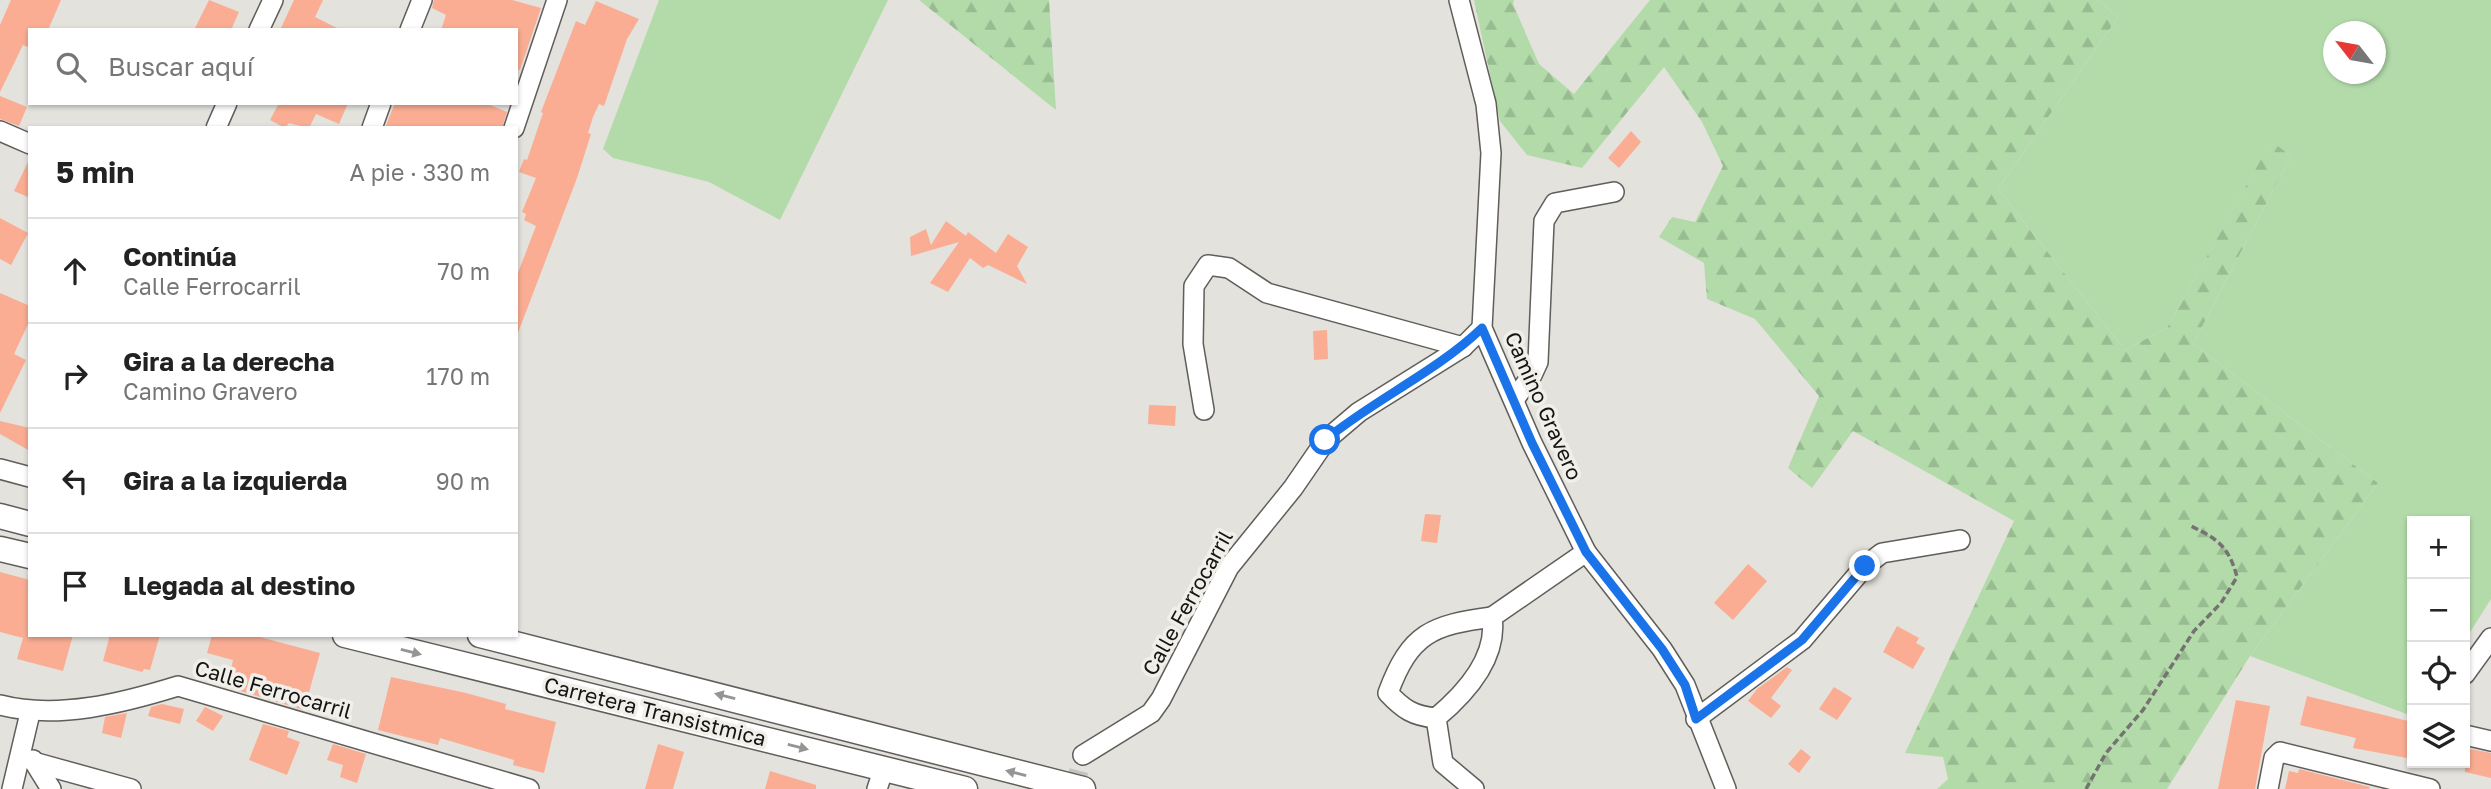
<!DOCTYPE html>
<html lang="es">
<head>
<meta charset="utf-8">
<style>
	:root { --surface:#fff; --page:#f2f2f2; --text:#222; --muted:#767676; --line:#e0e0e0 }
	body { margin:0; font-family:"Golos Text",sans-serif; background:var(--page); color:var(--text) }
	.controls { position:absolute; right:21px; bottom:21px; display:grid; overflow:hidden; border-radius:0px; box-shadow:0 2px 5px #0004 }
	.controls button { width:63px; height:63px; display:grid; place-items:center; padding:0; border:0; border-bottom:2px solid var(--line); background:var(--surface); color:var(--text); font:35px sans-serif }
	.compass { position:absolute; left:2323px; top:21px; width:63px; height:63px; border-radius:50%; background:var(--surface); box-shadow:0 2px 5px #0004; rotate:301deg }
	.stop { position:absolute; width:21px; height:21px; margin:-16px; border:5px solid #1a73e8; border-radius:50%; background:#fff }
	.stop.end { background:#1a73e8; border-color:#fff; box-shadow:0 2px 7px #0008 }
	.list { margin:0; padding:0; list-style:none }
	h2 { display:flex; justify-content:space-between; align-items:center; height:91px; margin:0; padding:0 28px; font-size:30px }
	h2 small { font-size:23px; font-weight:400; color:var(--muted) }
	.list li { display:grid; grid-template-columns:46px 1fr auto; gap:21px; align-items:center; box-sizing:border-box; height:105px; padding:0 28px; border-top:2px solid var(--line) }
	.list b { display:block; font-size:26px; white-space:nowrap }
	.list p { margin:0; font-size:23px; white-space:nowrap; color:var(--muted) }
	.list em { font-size:23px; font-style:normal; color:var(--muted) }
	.icon { flex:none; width:38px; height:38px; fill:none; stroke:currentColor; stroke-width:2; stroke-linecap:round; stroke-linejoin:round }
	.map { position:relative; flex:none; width:2491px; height:789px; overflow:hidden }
	.search { position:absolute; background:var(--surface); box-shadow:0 2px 5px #0004; left:28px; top:28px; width:490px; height:77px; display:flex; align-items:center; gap:18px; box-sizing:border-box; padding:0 24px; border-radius:0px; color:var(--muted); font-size:26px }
	.panel { position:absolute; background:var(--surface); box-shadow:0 2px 5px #0004; left:28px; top:126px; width:490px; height:511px; border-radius:0px }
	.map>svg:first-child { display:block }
	.green { fill:#b3dbaa; fill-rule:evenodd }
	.forest { fill:url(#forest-firs) }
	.building { fill:#faad93 }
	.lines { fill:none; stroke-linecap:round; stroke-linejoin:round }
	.minor-tunnel { stroke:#c5c3bf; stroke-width:19; stroke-dasharray:19 10; stroke-linecap:butt }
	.minor-casing { stroke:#605d5a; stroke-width:22 }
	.major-casing { stroke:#605d5a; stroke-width:27 }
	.path { stroke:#747370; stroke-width:3.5; stroke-dasharray:7 3.5; stroke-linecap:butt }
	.minor { stroke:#fff; stroke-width:19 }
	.major { stroke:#fff; stroke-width:24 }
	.oneway { fill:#969594 }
	.route { stroke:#1a73e8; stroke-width:9 }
	.labels { text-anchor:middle; stroke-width:7; stroke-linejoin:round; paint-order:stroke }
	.street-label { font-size:21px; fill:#151412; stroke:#f1efea }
</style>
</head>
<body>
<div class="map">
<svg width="2491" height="789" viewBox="0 0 2491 789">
	<defs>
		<pattern id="forest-firs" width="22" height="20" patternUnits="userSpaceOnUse" patternTransform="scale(1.75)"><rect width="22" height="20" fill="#b3dbaa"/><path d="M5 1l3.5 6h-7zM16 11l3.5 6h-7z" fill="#99bb91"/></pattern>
	</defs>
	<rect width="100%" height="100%" fill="#e4e2dd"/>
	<g class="green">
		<polygon points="659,0 888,0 780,220 709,182 613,158 603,149"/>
		<path d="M2098 0H2491V599L2465 640V521H2412V716L2250 656 2378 483 2193 344 2291 156 2271 142 2167 328 2125 350 1998 189 2118 17ZM2334 32H2376V74H2334Z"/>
	</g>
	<g class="forest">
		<polygon points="919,0 1049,0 1056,110"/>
		<polygon points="1474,0 1514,0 1513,4 1539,64 1574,94 1650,0 2098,0 2118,17 1998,189 2125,350 2167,328 2271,141 2291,156 2193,344 2378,483 2250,656 2167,789 1937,789 1948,779 1943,757 1905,753 2014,521 1853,431 1812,488 1788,468 1819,396 1755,319 1707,299 1704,263 1659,237 1672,217 1695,222 1723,166 1702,122 1664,67 1582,168 1527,155 1500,121"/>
	</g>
	<g class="building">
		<polygon points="11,0 61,0 48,30 30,30 30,48 23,45 0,92 0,25"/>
		<polygon points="209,0 239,12 231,30 194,30"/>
		<polygon points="294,0 323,0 315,17 341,30 280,30"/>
		<polygon points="434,0 512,0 541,8 520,70 516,69 516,30 441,30 446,15 432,8"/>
		<polygon points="596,1 639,19 627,39 604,106 599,104 593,117 588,133 591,134 577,178 516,338 516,278 536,226 524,220 526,214 522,212 536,178 519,172 524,159 527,160 543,113 541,112 576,21 585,25"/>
		<polygon points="0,96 27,107 19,126 0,119"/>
		<polygon points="279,103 348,103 339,124 316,114 309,128 289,123 285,128 270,120"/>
		<polygon points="395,103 485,103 507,112 502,128 385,128"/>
		<polygon points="1631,131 1641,142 1619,168 1608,158"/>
		<polygon points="30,158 30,198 14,191"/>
		<polygon points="0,218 28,233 11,265 0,259"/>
		<polygon points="946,221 966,236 968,232 996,253 1008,234 1028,247 1017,266 1027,284 988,265 983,268 970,258 948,292 930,283 959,242 911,256 910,237 926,229 931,245"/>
		<polygon points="0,293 30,306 30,320 14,354 26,360 0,413"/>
		<polygon points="1327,330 1328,359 1314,360 1313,331"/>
		<polygon points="1149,405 1176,406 1175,426 1148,424"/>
		<polygon points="0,421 30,428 30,451 0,434"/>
		<polygon points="1425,514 1441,515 1437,543 1421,541"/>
		<polygon points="1748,564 1767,581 1733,620 1714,603"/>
		<polygon points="0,572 30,580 30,635 73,635 63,671 17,659 23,638 0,632"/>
		<polygon points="1897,626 1919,638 1916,643 1925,648 1913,669 1883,652"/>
		<polygon points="110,635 160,635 150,670 144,669 142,672 103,661"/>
		<polygon points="212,635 252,635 320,653 304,710 227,687 233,660 207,653"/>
		<polygon points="1787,667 1792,670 1771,698 1781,706 1771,718 1748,701 1757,689"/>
		<polygon points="391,677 466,693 506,704 505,709 556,722 544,773 513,765 514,760 440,738 438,745 378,730"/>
		<polygon points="1834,687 1852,698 1837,720 1819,709"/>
		<polygon points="2307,696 2412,722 2407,758 2353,748 2356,738 2300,725"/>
		<polygon points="2236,700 2270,706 2255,789 2218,789"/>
		<polygon points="162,704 184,709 180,724 148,716 151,707"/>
		<polygon points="205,707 223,716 213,731 196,721"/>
		<polygon points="127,713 121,738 102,733 105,717"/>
		<polygon points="263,724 289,731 287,737 300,742 287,775 249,760"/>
		<polygon points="333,744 366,754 357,783 340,777 343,765 327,760"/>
		<polygon points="658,744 684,752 673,789 645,789"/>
		<polygon points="2465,748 2491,753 2491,778 2465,772"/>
		<polygon points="1801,749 1811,757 1799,773 1788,764"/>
		<polygon points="2299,769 2370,787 2369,789 2285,789 2289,771 2298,773"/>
		<polygon points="770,771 816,785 816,789 765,789"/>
	</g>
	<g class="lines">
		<polyline class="minor-tunnel" points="1074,789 1083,755"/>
		<defs>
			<g id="minor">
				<polyline points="1459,0 1486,104 1491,153 1482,328 1532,443 1586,552 1662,649 1685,685 1726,789"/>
				<polyline points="259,30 273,0"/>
				<polyline points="410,30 422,0"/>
				<polyline points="216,128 227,103"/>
				<polyline points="372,128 381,103"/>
				<polyline points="514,128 557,0"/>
				<polyline points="0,131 30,144"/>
				<polyline points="1514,400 1532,375 1538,362 1544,221 1555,203 1614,192"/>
				<polyline points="1204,410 1193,344 1194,286 1208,265 1229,268 1267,293 1463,347"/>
				<polyline points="0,469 30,477"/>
				<polyline points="2465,674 2491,638"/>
				<path d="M0 705C57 720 123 703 178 686L529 789"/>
				<path d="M1436 718C1413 716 1403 709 1388 693 1410 633 1432 625 1492 617"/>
				<polyline points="1696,719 1802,640 1865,566 1882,553 1960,540"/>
				<polyline points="2465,735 2491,741"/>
				<polyline points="1083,755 1151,713 1161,699 1229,567 1293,488 1326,440 1359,412 1463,347 1482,328"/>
				<polyline points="33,760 51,789"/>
				<polyline points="37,763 131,789"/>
				<polyline points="12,789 30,713"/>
				<polyline points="877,789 884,768"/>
				<path d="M1474 789 1443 763 1436 718C1466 693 1498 658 1492 617L1586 552"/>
				<polyline points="2268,789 2274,758 2280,752 2430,789"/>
			</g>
			<g id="major">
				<polyline points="0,516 30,524"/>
				<polyline points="0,549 30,556"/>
				<polyline points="345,635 965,789"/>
				<polyline points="480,635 1083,789"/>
			</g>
		</defs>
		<use href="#minor" class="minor-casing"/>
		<use href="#major" class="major-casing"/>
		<path class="path" d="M2086 789 2106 753 2143 710 2194 631 2221 603 2237 577C2229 547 2218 539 2191 526"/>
		<use href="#minor" class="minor"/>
		<use href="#major" class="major"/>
	</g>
	<defs><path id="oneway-solid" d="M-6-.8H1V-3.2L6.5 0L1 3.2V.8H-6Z" transform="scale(1.75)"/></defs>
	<g class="oneway">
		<use href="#oneway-solid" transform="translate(411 652) rotate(14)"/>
		<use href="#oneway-solid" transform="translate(725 696) rotate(-166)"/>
		<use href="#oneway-solid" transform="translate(798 747) rotate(14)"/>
		<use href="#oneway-solid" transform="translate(1016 773) rotate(-166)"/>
	</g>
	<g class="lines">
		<path class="route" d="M1325 440C1375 399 1436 372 1482 328L1532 443 1586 552 1662 649 1685 685 1696 719 1802 640 1865 566"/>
	</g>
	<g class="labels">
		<g class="street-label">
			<text transform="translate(1543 406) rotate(66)" y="7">Camino Gravero</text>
			<text transform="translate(1188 603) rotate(-61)" y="7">Calle Ferrocarril</text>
			<text transform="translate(273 690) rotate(16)" y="7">Calle Ferrocarril</text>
			<text transform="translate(655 712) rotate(14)" y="7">Carretera Transistmica</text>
		</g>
	</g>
</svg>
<div class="controls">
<button>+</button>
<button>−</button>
<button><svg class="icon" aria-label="locate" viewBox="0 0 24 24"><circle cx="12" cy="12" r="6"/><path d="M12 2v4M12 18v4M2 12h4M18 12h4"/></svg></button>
<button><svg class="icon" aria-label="layers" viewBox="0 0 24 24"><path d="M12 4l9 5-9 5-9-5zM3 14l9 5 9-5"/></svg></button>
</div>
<svg class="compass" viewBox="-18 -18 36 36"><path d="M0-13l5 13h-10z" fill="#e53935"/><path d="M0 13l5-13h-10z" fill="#767676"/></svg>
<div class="stop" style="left:1325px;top:440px"></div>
<div class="stop end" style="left:1865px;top:566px"></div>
<div class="search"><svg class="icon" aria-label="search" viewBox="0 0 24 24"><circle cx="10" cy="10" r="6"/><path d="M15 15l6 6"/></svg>Buscar aquí</div>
<section class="panel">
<h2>5 min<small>A pie · 330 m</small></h2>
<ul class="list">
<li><svg class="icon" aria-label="ahead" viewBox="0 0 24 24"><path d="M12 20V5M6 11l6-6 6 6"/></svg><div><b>Continúa</b><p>Calle Ferrocarril</p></div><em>70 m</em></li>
<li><svg class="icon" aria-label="right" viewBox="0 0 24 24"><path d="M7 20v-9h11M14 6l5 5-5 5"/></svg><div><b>Gira a la derecha</b><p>Camino Gravero</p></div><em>170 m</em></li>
<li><svg class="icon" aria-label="left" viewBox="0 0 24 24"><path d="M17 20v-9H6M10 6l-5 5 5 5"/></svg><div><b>Gira a la izquierda</b></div><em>90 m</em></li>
<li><svg class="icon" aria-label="arrive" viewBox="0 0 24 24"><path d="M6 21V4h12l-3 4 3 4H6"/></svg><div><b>Llegada al destino</b></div></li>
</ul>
</section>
</div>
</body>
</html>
